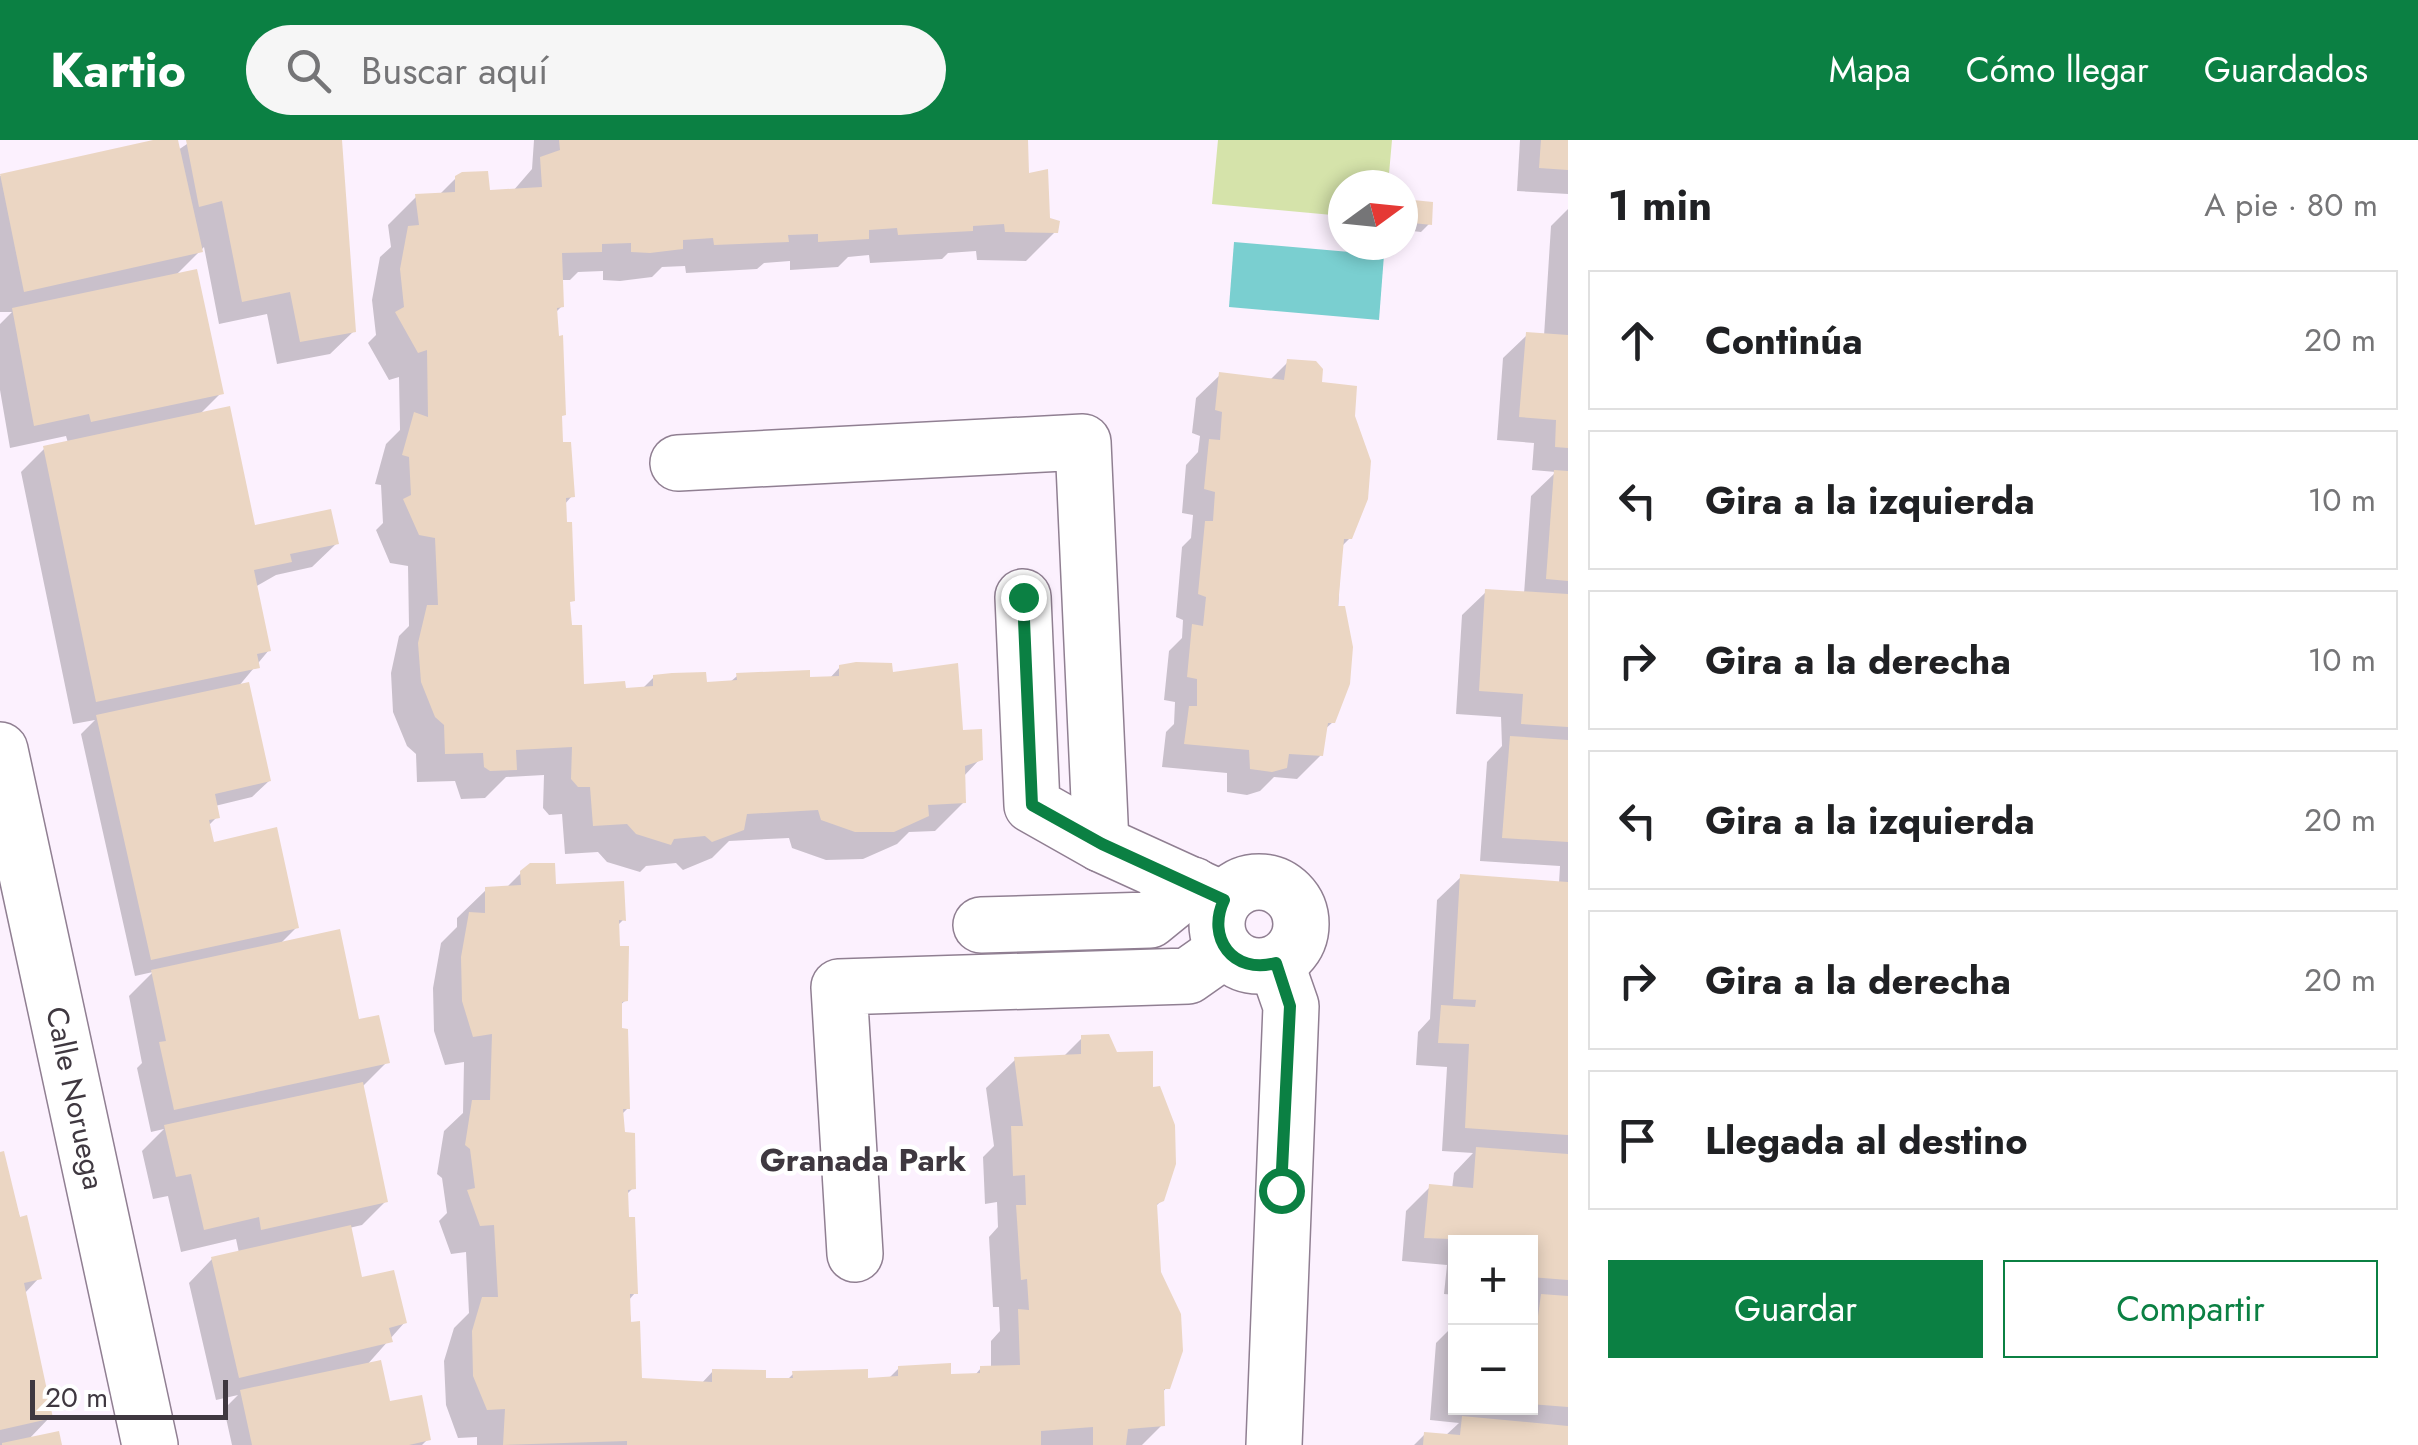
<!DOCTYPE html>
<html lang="es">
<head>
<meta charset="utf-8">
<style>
	:root { --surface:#fff; --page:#f6f6f6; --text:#202124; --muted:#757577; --line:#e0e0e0; --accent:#0b8043 }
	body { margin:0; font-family:Jost,sans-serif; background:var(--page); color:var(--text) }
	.controls { position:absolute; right:30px; bottom:30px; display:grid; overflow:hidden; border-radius:0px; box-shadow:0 5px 15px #0003 }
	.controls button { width:90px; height:90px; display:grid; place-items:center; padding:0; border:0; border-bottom:2px solid var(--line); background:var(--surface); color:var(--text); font:50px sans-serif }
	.compass { position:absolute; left:1328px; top:30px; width:90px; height:90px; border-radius:50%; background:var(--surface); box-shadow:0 5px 15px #0003; rotate:75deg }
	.scale { position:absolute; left:30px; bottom:25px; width:198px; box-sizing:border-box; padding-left:10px; border:5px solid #3f3840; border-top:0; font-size:28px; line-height:35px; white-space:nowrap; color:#3f3840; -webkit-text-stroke:8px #fff; paint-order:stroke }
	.stop { position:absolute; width:30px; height:30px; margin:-22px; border:8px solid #0b8043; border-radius:50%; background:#fff }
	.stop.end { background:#0b8043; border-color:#fff; box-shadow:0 2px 10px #0008 }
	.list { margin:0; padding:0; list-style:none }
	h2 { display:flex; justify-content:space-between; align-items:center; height:130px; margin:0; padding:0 40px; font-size:42px }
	h2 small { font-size:32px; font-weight:400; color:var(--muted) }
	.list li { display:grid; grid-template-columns:65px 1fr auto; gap:30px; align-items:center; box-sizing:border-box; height:140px; margin:0 20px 20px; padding:0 20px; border:2px solid var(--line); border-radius:0px }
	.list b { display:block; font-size:38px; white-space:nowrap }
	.list em { font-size:32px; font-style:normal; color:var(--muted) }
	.actions { display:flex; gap:20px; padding:30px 40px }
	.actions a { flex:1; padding:22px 0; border:2px solid var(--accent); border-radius:0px; text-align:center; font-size:35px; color:var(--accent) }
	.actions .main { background:var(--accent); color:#fff }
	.icon { flex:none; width:55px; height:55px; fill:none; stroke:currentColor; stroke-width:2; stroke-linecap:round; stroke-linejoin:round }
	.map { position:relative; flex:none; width:1568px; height:1305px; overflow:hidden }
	header { display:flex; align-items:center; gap:60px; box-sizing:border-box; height:140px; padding:0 50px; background:var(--accent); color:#fff }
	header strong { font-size:48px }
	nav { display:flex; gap:55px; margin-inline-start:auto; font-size:35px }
	.search { width:700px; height:90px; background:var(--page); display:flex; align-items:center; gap:25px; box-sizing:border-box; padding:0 35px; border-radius:55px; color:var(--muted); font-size:38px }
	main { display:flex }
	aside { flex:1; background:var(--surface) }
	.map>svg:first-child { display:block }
	.green { fill:#d5e3aa }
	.water { fill:#7acfd0 }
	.shadow { fill:#0003 }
	.building { fill:#ebd6c3 }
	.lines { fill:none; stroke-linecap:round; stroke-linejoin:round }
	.minor-casing { stroke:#907f92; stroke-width:58 }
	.minor { stroke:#fff; stroke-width:55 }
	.route { stroke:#0b8043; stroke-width:12 }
	.labels { text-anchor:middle; stroke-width:9; stroke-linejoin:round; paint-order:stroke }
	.street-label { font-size:30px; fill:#3f3840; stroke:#fff }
	.neighbourhood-label { font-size:32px; font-weight:bold; fill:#3f3840; stroke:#fff }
</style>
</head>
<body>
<header>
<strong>Kartio</strong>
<div class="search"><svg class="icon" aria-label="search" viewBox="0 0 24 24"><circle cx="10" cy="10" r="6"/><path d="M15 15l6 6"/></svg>Buscar aquí</div>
<nav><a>Mapa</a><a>Cómo llegar</a><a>Guardados</a></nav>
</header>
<main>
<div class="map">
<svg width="1568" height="1305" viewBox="0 0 1568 1305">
	<rect width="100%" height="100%" fill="#fcf1fe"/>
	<polygon class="green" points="1218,0 1392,0 1388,45 1343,45 1343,76 1212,64"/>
	<polygon class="water" points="1234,102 1384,115 1379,180 1229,167"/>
	<g class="shadow">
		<polygon points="165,0 176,0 178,10 193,0 339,0 354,191 330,214 277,224 267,174 219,184 204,107 174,137 221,253 199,275 253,388 336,404 312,427 276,435 255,447 269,510 238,547 269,641 252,657 215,666 217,677 208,686 212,705 297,787 279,805 357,882 387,922 363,946 386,1061 362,1085 349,1088 360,1140 405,1182 366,1226 388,1264 428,1299 422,1305 232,1305 224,1269 238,1255 216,1260 189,1143 212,1119 239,1113 236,1099 181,1112 168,1056 153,1059 142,1011 164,989 151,992 137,928 142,923 129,856 153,832 135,836 81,594 95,580 73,584 21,332 45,308 68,303 66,296 10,308 0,250 0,184 12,172 0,172 0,36"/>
		<polygon points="534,0 1025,0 1027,36 1055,92 1026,121 977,120 976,111 948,113 942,119 870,123 869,115 848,117 838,127 790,130 790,121 764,123 757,129 686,133 685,126 662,127 652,137 620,141 603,140 603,131 578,132 570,140 561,140 562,166 555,173 561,305 572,356 564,365 569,488 582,546 642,549 654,537 704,545 729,543 737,536 829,539 840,527 890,535 960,593 980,619 963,637 964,662 935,691 909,692 897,704 863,719 826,720 792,708 789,698 729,701 712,718 683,730 676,723 646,726 640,732 607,722 598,712 565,714 562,674 549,675 543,668 544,635 506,637 485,658 461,659 455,641 417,642 416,614 407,606 393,572 391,533 399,496 409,486 408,426 390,423 376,390 383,383 381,345 375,344 386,304 400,290 399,237 389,240 368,203 376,195 372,160 380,117 391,107 388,85 417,56 439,55 456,38 488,53 513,51 532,29"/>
		<polygon points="1520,0 1568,0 1568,54 1517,51"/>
		<polygon points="1403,62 1429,84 1421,92 1403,90"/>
		<polygon points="1568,69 1568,1305 1414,1305 1425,1294 1445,1296 1459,1283 1430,1280 1436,1203 1456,1183 1456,1268 1530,1268 1530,1167 1536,1162 1530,1162 1530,1102 1456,1102 1456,1155 1444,1154 1447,1125 1402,1121 1406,1071 1430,1047 1452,1049 1454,1033 1473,1013 1442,1011 1447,927 1416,925 1418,892 1430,879 1437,760 1461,737 1559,743 1560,726 1480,721 1487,622 1502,606 1501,577 1456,574 1462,475 1486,452 1524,454 1531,356 1556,332 1532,330 1534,303 1497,300 1503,218 1527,195 1544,196 1551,86"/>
		<polygon points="1288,222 1320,245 1350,398 1341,407 1333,582 1324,590 1321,615 1297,639 1274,637 1260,651 1247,655 1227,652 1227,633 1162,627 1166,592 1174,584 1175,562 1164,560 1169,511 1182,498 1183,480 1176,477 1182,407 1191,398 1193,375 1182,373 1186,325 1198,312 1200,296 1192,293 1196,258 1220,235 1270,240"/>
		<polygon points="527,727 554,747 623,780 617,786 626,860 619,866 628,968 621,975 633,1048 626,1055 635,1153 628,1161 640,1240 701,1244 713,1231 763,1241 787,1240 793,1234 866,1240 888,1239 899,1228 948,1237 975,1235 981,1228 991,1228 991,1201 1000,1191 999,1167 993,1167 989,1097 998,1087 997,1062 985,1064 983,1017 994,1006 986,948 1015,920 1062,918 1083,897 1162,1060 1155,1067 1167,1247 1162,1253 1162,1285 1142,1305 477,1305 477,1297 458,1298 446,1265 444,1221 454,1188 469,1173 466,1112 451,1114 439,1081 447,1073 442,1038 437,1034 444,991 463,973 464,922 445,925 434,891 433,848 441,803 457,787 457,778 486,750 505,749"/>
		<polygon points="0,1014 39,1138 24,1154 50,1277 28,1300 60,1305 0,1305"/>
	</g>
	<g class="building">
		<polygon points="153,0 178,0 203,112 24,152 0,34"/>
		<polygon points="186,0 342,0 356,192 300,202 290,152 242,162 222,61 199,67"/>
		<polygon points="559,0 1028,0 1029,33 1048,29 1050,78 1060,81 1058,93 1005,92 1004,84 973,86 973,91 898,95 897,88 869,90 869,99 818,102 818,94 788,95 789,102 714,105 713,98 683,100 683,109 650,113 631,112 631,103 602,104 602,112 562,113 564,167 557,168 559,196 563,195 566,275 562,276 563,302 571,302 575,357 566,358 567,382 572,382 575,461 570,462 572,485 582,485 584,544 625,541 626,548 653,546 653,535 672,533 706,532 707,542 737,540 736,533 810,530 810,537 839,536 839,525 856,522 892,523 893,532 958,523 963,590 982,589 983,620 965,626 966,663 928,665 929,676 894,692 855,692 821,680 818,670 747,674 744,690 712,702 705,696 674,699 671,705 636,694 627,684 593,686 590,647 578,647 571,639 572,607 516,610 517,630 490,631 484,627 483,613 445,614 444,585 435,577 421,542 418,503 427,465 438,465 435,398 419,395 403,359 411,355 409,317 402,315 414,272 428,277 427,210 418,213 395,172 404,167 400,129 408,86 419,85 415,54 455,52 455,36 462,32 488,31 490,50 542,47 540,17 560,10"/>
		<polygon points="1541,0 1568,0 1568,30 1539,28"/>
		<polygon points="1403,59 1433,62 1432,85 1403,82"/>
		<polygon points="197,129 224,254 91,282 89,274 34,286 12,168"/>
		<polygon points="1526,192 1568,195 1568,308 1555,307 1556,280 1519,277"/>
		<polygon points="1287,219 1316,221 1323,229 1322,242 1357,246 1355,276 1371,321 1368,359 1352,399 1344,399 1338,466 1345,466 1353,507 1350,544 1335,583 1328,583 1323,616 1289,614 1287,628 1272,632 1250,629 1249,610 1184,604 1189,566 1197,566 1197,539 1187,537 1192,484 1203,486 1206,457 1198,454 1205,381 1213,381 1215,352 1204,349 1209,299 1220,300 1222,272 1215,270 1219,232 1284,240"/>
		<polygon points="230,266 255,385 331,369 339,404 290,414 292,422 254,430 271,511 257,514 260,528 96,562 43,306"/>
		<polygon points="1554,330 1568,331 1568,441 1546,439"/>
		<polygon points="1485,449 1568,454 1568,587 1521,584 1523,554 1479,551"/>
		<polygon points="249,542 271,641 215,654 220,678 209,680 214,702 277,687 299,788 151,820 96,575"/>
		<polygon points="1510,596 1568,600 1568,702 1502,698"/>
		<polygon points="530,723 555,723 556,744 624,741 626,781 619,780 620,806 629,806 628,861 622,862 622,888 628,889 630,969 623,969 625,992 635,993 636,1049 628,1050 629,1077 635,1077 638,1154 630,1154 631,1182 640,1181 642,1238 712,1242 712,1229 766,1230 766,1238 793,1238 792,1231 868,1229 868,1238 898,1236 898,1226 951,1223 951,1234 980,1233 980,1226 1020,1225 1018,1169 1029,1170 1027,1139 1021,1140 1016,1065 1026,1065 1025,1035 1013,1036 1011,986 1023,986 1014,917 1081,914 1081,895 1109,894 1117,912 1153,911 1153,947 1160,946 1175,985 1176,1024 1164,1061 1157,1064 1161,1132 1181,1174 1183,1211 1170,1249 1164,1249 1165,1286 1128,1289 1126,1305 1093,1305 1093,1287 1041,1291 1041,1305 627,1305 627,1301 503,1305 505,1269 487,1270 473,1236 472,1191 482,1157 498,1157 494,1085 480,1086 467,1050 475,1048 470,1009 465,1005 472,960 490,960 492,894 473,897 462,861 461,817 469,772 485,773 485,747 521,745 520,731"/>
		<polygon points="1460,734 1568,742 1568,995 1465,988 1469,904 1438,903 1441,865 1475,867 1476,860 1453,859"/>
		<polygon points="340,789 359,879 379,875 390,923 174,970 159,902 166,901 151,830"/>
		<polygon points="363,942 388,1062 261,1090 259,1077 204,1090 191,1034 176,1037 164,985"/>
		<polygon points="1476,1007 1568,1014 1568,1140 1530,1137 1530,1102 1424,1098 1429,1044 1473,1048"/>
		<polygon points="4,1011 20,1077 27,1075 42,1139 24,1143 53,1278 0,1290 0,1012"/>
		<polygon points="351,1085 362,1137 394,1130 407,1183 389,1188 393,1202 239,1238 211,1117"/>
		<polygon points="1541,1154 1568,1156 1568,1267 1530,1264 1530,1183 1537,1184"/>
		<polygon points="381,1220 390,1261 422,1255 431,1300 409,1305 252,1305 240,1250"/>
		<polygon points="1462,1276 1568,1286 1568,1305 1423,1305 1424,1292 1460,1295"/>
		<polygon points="59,1291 62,1305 2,1305 2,1303"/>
	</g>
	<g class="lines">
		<defs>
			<g id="minor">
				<polyline points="678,323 1083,302 1101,704"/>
				<polyline points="1023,457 1032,665 1101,704 1224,760"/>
				<polyline points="0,610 150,1305"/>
				<circle cx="1259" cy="784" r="42"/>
				<polyline points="981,785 1150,780 1193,745"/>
				<polyline points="855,1114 839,847 1188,836 1225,810"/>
				<polyline points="1274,1305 1291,866 1276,823"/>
			</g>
		</defs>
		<use href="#minor" class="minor-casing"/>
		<use href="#minor" class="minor"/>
	</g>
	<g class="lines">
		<path class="route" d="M1023 457 1032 665 1102 704 1224 760C1206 798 1233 835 1276 823L1290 866 1281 1050"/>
	</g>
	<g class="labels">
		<g class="street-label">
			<text transform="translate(75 958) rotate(78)" y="10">Calle Noruega</text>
		</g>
		<g class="neighbourhood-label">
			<text x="863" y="1031">Granada Park</text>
		</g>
	</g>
</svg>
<div class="controls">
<button>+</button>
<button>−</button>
</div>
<svg class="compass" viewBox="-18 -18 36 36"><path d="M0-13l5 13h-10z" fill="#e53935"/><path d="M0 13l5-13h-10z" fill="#757577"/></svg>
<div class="scale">20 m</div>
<div class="stop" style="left:1281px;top:1050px"></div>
<div class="stop end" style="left:1023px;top:457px"></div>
</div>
<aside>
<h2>1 min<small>A pie · 80 m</small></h2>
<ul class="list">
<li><svg class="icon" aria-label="ahead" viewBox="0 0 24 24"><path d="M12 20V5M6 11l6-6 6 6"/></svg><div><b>Continúa</b></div><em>20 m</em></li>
<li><svg class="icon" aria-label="left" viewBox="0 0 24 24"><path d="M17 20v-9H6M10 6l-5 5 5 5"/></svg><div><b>Gira a la izquierda</b></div><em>10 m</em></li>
<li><svg class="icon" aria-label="right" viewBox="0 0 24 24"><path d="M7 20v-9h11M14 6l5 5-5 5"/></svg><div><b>Gira a la derecha</b></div><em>10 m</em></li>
<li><svg class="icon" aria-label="left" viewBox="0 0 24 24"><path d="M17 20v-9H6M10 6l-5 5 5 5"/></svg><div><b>Gira a la izquierda</b></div><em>20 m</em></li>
<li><svg class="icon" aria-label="right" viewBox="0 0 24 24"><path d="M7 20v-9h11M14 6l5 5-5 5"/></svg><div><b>Gira a la derecha</b></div><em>20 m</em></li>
<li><svg class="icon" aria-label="arrive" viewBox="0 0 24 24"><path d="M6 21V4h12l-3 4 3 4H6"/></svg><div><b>Llegada al destino</b></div></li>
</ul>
<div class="actions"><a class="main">Guardar</a><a>Compartir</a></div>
</aside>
</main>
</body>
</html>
